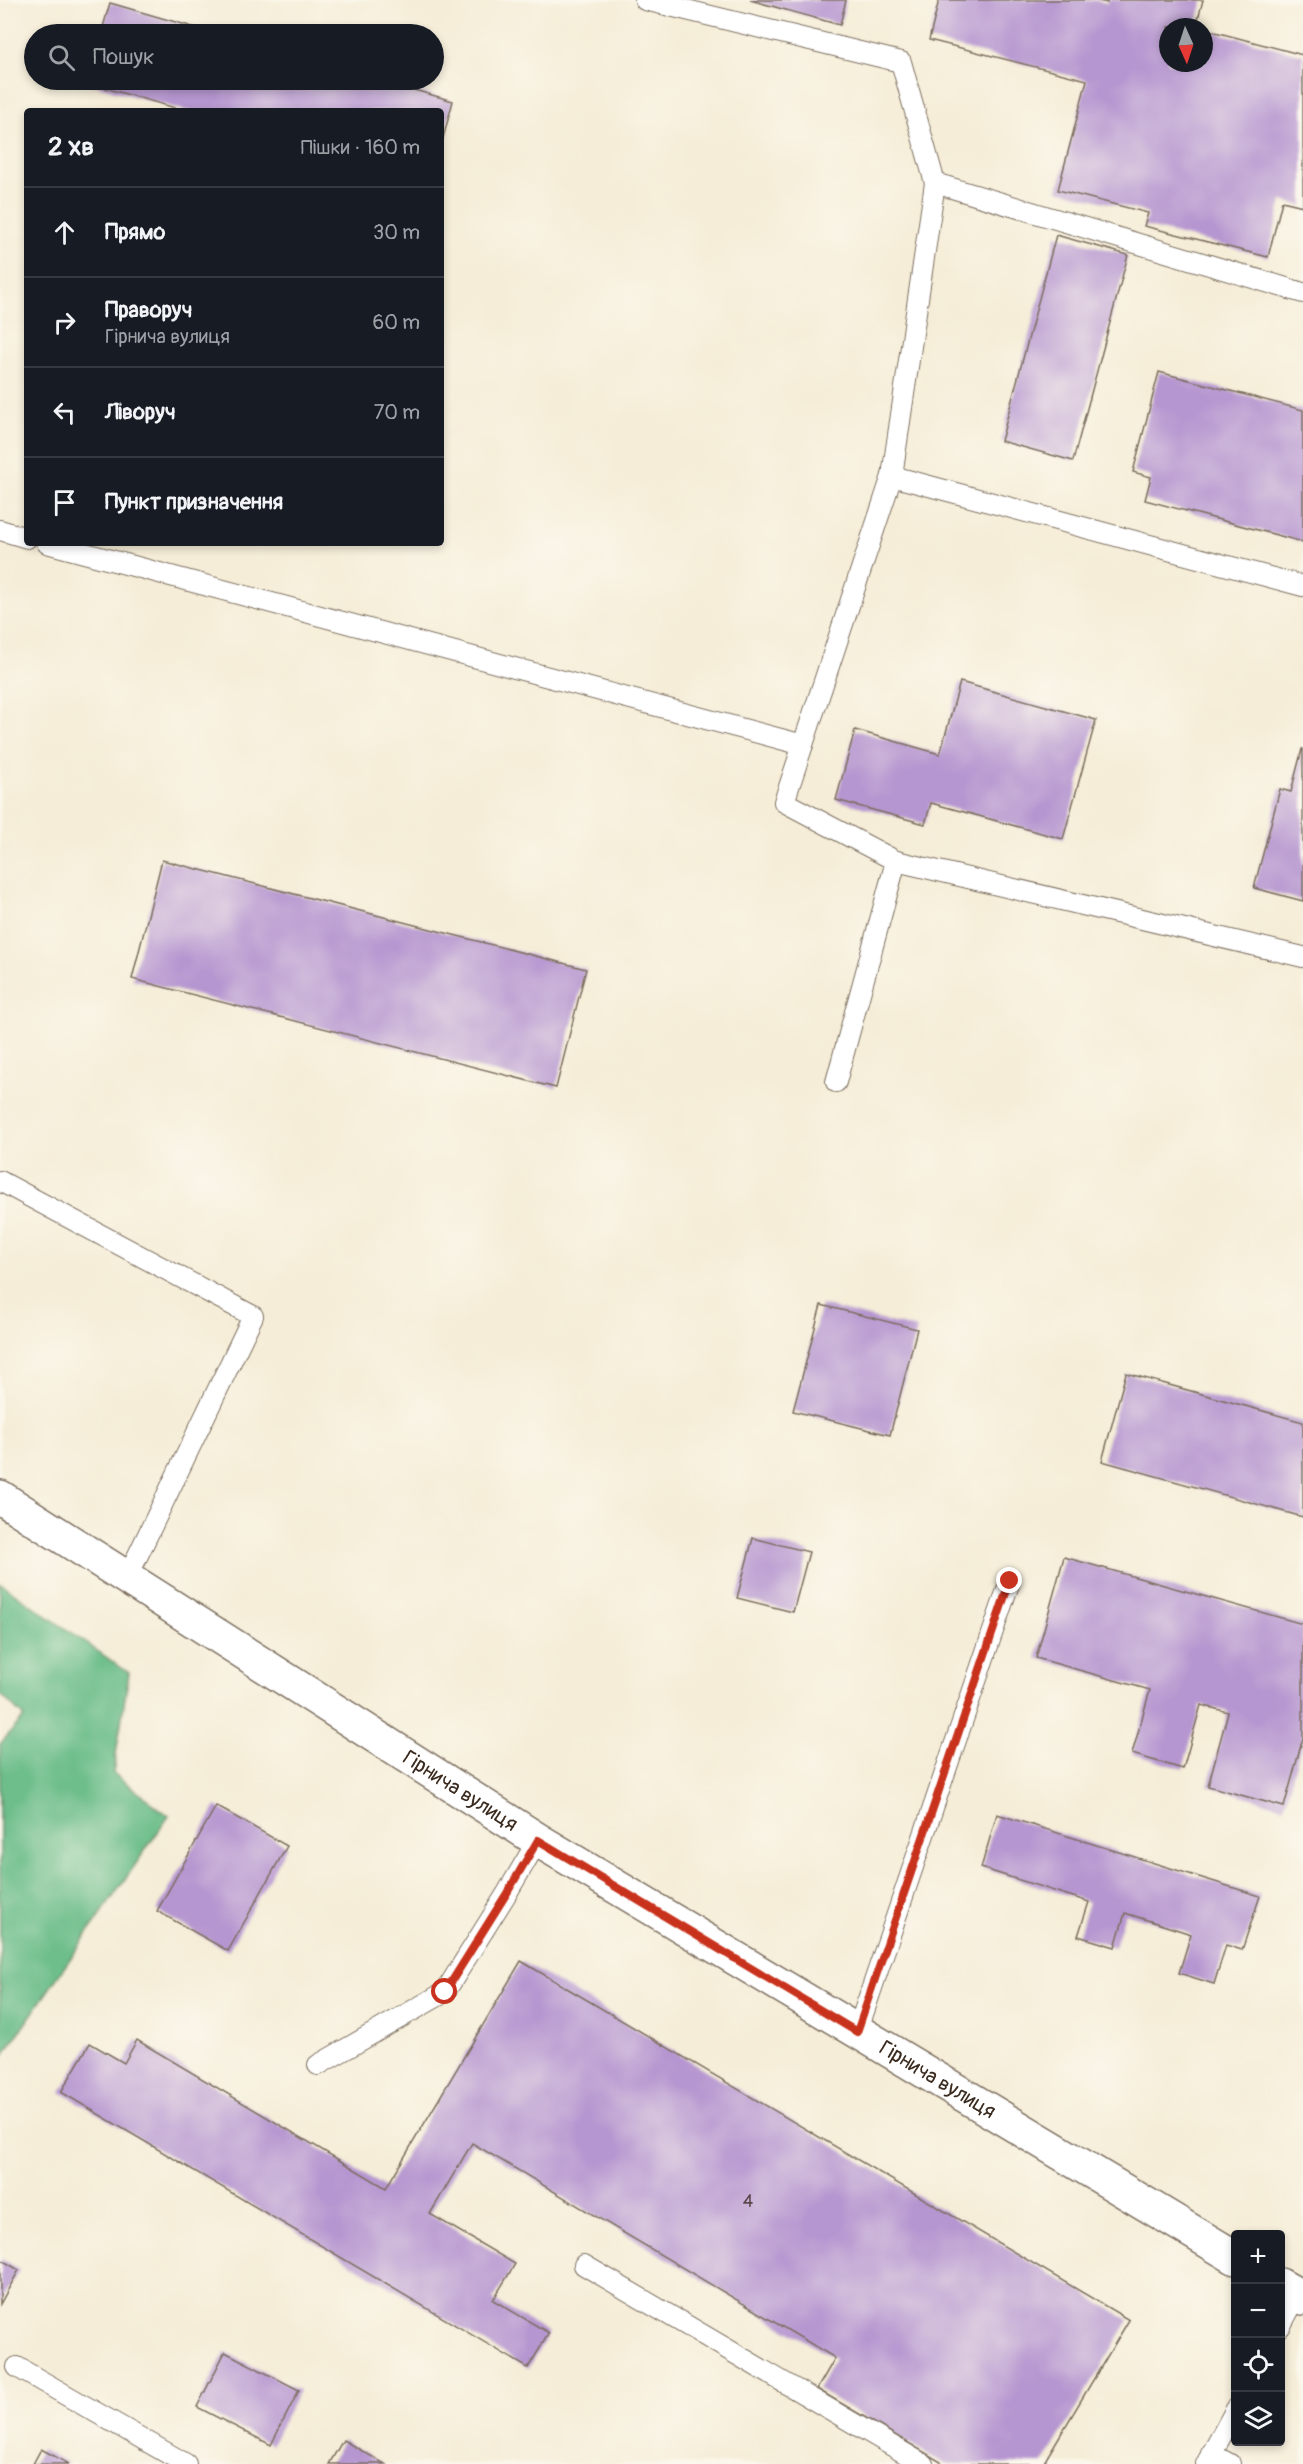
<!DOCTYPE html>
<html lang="uk">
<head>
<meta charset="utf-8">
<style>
	:root { --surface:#171b24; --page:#20242c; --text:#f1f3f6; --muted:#9ea1a6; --line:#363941 }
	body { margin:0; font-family:Pangolin,sans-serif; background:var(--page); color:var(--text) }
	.controls { position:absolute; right:18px; bottom:18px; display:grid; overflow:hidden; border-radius:6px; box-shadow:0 3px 9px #0003 }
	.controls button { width:54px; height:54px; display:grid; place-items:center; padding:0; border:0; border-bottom:2px solid var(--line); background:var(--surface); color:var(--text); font:30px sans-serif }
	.compass { position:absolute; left:1159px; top:18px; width:54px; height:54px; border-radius:50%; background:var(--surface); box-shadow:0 3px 9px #0003; rotate:177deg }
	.stop { position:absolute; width:18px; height:18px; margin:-14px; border:4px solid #c8321e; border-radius:50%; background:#fff }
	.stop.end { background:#c8321e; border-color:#fff; box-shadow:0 2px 6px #0008 }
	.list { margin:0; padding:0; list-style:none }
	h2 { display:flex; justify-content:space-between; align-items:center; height:78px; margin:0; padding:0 24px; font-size:26px }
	h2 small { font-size:20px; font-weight:400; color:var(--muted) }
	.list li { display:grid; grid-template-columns:39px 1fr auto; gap:18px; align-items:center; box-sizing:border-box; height:90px; padding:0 24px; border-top:2px solid var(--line) }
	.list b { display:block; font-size:22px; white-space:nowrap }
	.list p { margin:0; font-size:20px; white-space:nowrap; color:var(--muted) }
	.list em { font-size:20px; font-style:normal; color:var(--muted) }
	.icon { flex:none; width:33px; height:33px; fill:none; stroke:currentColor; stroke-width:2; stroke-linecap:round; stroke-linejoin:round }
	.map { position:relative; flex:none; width:1303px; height:2464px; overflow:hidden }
	.search { position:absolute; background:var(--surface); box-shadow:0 3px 9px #0003; left:24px; top:24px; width:420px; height:66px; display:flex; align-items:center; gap:15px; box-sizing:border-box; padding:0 21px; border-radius:33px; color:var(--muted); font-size:22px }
	.panel { position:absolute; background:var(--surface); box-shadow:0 3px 9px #0003; left:24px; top:108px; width:420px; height:438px; border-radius:6px }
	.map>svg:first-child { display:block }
	.forest { fill:#6dbe8a; stroke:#547454; stroke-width:1.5 }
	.building { fill:#b696d0 }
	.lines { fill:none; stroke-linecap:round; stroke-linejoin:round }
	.service-casing { stroke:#7c6e5f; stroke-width:22 }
	.minor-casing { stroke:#7c6e5f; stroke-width:36 }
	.service { stroke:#fff; stroke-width:20 }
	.minor { stroke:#fff; stroke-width:33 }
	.route { stroke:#c8321e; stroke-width:8 }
	.labels { text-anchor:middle; stroke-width:5; stroke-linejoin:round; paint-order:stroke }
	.number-label { font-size:18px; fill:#5a454a }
	.street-label { font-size:21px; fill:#3b2a1e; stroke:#fbf7ec }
</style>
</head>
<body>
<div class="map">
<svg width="1303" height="2464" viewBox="0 0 1303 2464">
	<rect width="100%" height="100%" fill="#fbf7ec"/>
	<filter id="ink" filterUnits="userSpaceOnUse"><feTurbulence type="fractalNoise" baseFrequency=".0167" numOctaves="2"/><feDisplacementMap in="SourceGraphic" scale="12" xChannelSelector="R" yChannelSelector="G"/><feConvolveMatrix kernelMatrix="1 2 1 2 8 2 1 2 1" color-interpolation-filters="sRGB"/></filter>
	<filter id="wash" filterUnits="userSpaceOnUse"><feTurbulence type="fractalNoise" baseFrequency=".008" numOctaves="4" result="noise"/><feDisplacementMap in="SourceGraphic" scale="24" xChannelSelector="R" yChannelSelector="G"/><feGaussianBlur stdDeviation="1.35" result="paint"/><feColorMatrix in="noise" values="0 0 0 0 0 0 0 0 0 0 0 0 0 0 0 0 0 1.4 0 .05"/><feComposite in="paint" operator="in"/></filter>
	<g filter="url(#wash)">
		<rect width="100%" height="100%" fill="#f5edd7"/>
		<polygon class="forest" points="0,1583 129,1673 113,1773 169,1816 0,2060 0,1744 24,1717 0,1694"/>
		<g id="blocks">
			<g class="building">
				<polygon points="750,0 846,0 840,25"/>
				<polygon points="939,0 1094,0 1107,3 1107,0 1203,0 1196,27 1168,27 1168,63 1204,63 1204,29 1303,55 1303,206 1282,201 1268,257 1144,226 1148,213 1058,190 1087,80 929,40"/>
				<polygon points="110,3 217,34 101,34"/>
				<polygon points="88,80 379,80 453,101 442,142 441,111 186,111 87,83"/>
				<polygon points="1056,235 1128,255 1073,461 1001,441"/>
				<polygon points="1159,372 1303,410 1303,542 1145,500 1151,477 1133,472"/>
				<polygon points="960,682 1096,720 1063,839 931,803 925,824 836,800 855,730 940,754"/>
				<polygon points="1302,749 1303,749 1303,901 1254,888 1280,789 1291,792"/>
				<polygon points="162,860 586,969 556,1088 132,979"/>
				<polygon points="821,1305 917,1329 890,1435 793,1411"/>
				<polygon points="1126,1373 1303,1422 1303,1517 1102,1461"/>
				<polygon points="753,1538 809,1552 793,1612 737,1598"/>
				<polygon points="1064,1557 1303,1624 1303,1738 1284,1807 1208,1786 1228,1712 1201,1705 1183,1769 1132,1754 1150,1690 1036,1658"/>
				<polygon points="216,1806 287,1846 228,1951 157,1911"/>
				<polygon points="997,1814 1260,1896 1242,1950 1226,1945 1214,1984 1179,1973 1191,1934 1125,1913 1115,1947 1078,1936 1089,1902 981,1868"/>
				<polygon points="521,1961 1129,2320 1043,2464 944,2464 817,2389 835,2358 472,2143 430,2214 515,2264 493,2300 549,2333 528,2368 61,2092 90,2043 124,2063 137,2040 386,2188"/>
				<polygon points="0,2259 19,2270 0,2304"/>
				<polygon points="225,2352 299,2390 271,2445 197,2407"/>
				<polygon points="343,2440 385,2464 329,2464"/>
				<polygon points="41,2449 69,2464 33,2464"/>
			</g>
		</g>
	</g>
	<g filter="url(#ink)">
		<use href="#blocks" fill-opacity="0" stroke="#7c6e5f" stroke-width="1.5"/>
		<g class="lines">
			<defs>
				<g id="service">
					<polyline points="645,0 901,62 935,183 1303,293"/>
					<polyline points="935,183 892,476 1303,586"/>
					<polyline points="0,530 27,538"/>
					<polyline points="47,543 803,745"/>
					<polyline points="896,861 1303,957"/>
					<polyline points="836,1082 896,861 784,802 892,476"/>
					<polyline points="0,1181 253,1316 127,1578"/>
					<polyline points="857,2032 1010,1581"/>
					<polyline points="318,2065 445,1992 507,1893 538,1840"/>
					<polyline points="584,2265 923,2464"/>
					<polyline points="1280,2327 1297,2295"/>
					<polyline points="17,2367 186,2464"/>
					<polyline points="1211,2454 1230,2464"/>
					<polyline points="1206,2464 1236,2409"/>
				</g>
				<g id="minor">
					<path id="s1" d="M0 1497 538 1840 1236 2258"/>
					<polyline points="1280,2285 1303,2298"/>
				</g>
			</defs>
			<use href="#service" class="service-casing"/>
			<use href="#minor" class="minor-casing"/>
			<use href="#service" class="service"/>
			<use href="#minor" class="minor"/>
		</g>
	</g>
	<g class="lines" filter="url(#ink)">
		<polyline class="route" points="445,1992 507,1893 538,1840 857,2032 1010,1581"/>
	</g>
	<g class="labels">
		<g class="number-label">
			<text x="748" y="2207">4</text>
		</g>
		<g class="street-label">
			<text dy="7" stroke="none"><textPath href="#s1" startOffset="546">Гірнича вулиця</textPath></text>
			<text dy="7" stroke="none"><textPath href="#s1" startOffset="1104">Гірнича вулиця</textPath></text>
		</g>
	</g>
</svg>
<div class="controls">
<button>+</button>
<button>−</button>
<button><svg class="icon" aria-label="locate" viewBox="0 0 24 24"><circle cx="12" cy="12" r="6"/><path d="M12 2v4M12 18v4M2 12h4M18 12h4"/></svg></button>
<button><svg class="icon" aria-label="layers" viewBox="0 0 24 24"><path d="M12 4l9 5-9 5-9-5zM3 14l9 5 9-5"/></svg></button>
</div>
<svg class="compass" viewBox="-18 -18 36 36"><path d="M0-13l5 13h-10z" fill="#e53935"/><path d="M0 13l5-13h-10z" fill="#9ea1a6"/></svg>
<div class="stop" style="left:445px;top:1992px"></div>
<div class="stop end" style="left:1010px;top:1581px"></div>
<div class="search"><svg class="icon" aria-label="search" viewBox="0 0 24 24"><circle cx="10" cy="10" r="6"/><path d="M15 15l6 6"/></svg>Пошук</div>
<section class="panel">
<h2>2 хв<small>Пішки · 160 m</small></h2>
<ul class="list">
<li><svg class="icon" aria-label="ahead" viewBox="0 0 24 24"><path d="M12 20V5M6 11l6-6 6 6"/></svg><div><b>Прямо</b></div><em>30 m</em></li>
<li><svg class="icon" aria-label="right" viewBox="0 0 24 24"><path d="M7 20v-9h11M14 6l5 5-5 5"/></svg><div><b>Праворуч</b><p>Гірнича вулиця</p></div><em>60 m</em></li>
<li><svg class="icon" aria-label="left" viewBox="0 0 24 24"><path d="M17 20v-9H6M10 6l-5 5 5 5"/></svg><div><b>Ліворуч</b></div><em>70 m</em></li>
<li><svg class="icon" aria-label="arrive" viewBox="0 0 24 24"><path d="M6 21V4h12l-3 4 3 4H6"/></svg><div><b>Пункт призначення</b></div></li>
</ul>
</section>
</div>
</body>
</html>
